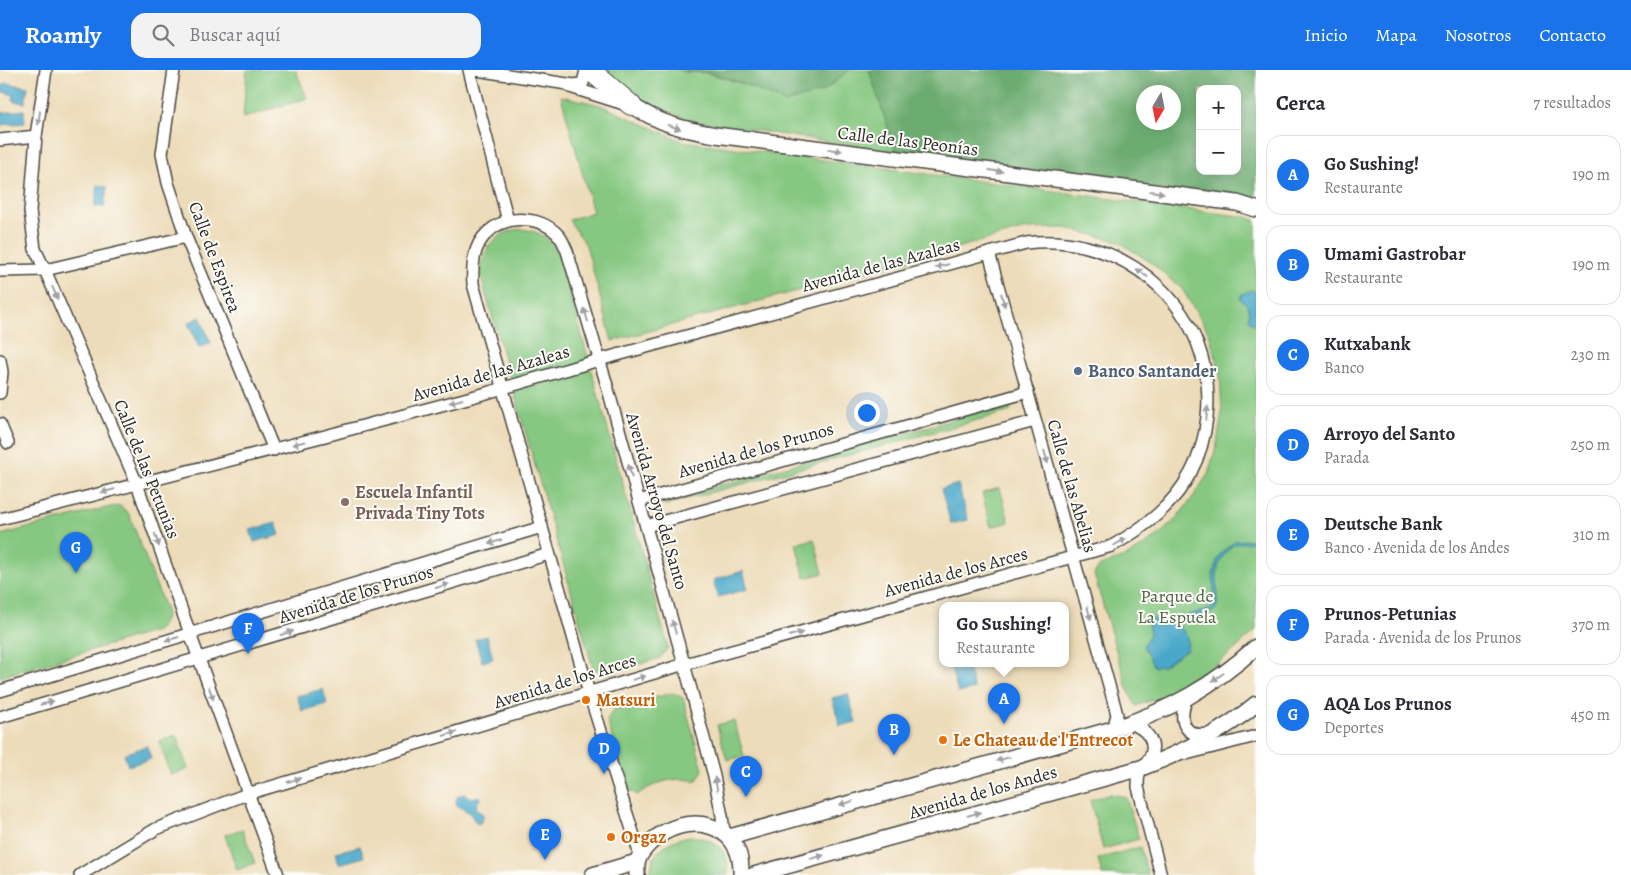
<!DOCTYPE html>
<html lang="es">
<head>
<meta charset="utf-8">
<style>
	:root { --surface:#fff; --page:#f2f2f3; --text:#2b2b33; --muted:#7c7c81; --line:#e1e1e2; --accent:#1a73e8 }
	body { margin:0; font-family:Alegreya,serif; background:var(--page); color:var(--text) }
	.controls { position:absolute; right:15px; top:15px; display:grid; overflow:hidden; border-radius:10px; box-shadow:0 2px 12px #0003 }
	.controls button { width:45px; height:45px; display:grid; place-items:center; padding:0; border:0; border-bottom:1px solid var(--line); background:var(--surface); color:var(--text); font:25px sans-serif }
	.compass { position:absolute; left:1136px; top:15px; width:45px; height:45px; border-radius:50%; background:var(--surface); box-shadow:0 2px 12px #0003; rotate:190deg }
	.you { position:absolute; left:866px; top:342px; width:18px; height:18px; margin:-12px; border:4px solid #fff; border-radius:50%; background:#1a73e8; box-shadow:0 0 0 8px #1a73e833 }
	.badge { display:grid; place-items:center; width:32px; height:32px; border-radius:50%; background:var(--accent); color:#fff; font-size:16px; font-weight:700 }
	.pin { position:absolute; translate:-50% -41px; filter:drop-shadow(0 1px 2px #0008) }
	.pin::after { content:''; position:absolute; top:26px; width:18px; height:15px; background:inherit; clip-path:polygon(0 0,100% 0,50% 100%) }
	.popup { position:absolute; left:939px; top:532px; width:130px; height:65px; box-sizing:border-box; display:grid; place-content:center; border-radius:10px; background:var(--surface); filter:drop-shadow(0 1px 4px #0005); font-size:16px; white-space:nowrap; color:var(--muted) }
	.popup b { font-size:19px; color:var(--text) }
	.popup::after { content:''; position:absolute; left:50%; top:100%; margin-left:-10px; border:10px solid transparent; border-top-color:var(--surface) }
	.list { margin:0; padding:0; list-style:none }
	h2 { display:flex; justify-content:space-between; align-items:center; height:65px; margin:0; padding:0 20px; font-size:21px }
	h2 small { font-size:16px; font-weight:400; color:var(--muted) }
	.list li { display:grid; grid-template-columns:32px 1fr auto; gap:15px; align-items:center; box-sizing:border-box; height:80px; margin:0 10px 10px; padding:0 10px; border:1px solid var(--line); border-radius:15px }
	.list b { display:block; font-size:19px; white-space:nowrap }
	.list p { margin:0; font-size:16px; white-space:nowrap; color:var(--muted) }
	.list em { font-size:16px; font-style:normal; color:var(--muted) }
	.icon { flex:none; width:28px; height:28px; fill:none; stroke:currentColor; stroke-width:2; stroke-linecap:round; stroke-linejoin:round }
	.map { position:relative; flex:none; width:1256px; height:805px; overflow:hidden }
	header { display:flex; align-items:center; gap:30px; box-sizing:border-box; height:70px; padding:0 25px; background:var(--accent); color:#fff }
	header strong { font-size:24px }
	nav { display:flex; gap:28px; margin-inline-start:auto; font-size:18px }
	.search { width:350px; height:45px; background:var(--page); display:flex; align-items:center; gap:12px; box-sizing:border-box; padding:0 18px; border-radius:15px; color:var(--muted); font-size:19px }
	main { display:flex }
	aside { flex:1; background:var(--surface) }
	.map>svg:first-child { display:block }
	.green { fill:#86c881; stroke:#587a56 }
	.forest { fill:#6cac6f; stroke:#4c6c4d; fill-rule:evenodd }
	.water { fill:#4aa8c9; stroke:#3a6a7a }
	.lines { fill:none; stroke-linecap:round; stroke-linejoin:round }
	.street-casing { stroke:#484640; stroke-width:14 }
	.secondary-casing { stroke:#484640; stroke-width:18 }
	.highway-casing { stroke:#484640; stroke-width:22 }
	.street { stroke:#fff; stroke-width:11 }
	.secondary { stroke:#fff; stroke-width:15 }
	.highway { stroke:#fff; stroke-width:20 }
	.oneway { fill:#a0a0a0 }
	.service-dot { fill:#5c6f8a; stroke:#fdfcf7; stroke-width:2 }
	.education-dot { fill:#8d6e63; stroke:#fdfcf7; stroke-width:2 }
	.food-dot { fill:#e8710a; stroke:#fdfcf7; stroke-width:2 }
	.labels { text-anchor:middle; stroke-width:4; stroke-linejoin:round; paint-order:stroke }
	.street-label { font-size:18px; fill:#2b2b2b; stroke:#fdfcf7 }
	.service-label { font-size:18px; font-weight:bold; fill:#4e5e75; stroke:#fdfcf7; text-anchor:start }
	.education-label { font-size:18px; font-weight:bold; fill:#785e54; stroke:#fdfcf7; text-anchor:start }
	.park-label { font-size:18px; fill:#4b6249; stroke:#fdfcf7 }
	.food-label { font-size:18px; font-weight:bold; fill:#c56008; stroke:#fdfcf7; text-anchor:start }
</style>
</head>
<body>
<header>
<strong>Roamly</strong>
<div class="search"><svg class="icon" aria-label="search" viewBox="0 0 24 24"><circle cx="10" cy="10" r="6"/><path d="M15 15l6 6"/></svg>Buscar aquí</div>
<nav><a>Inicio</a><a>Mapa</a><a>Nosotros</a><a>Contacto</a></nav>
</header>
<main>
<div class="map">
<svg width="1256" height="805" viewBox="0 0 1256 805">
	<rect width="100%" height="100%" fill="#fdfcf7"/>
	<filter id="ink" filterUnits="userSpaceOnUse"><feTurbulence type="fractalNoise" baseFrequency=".02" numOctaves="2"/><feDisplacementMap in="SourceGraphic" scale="10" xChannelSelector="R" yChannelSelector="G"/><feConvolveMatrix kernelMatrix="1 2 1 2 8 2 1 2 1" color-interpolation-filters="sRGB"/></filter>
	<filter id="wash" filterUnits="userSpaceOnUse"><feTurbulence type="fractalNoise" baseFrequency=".0096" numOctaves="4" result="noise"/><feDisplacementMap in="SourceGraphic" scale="20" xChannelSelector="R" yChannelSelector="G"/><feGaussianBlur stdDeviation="1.12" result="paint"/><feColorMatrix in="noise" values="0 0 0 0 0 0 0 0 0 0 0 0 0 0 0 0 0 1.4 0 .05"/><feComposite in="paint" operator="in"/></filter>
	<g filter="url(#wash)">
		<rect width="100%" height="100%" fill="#eddcb9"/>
		<g class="green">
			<polygon points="247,0 296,0 297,4 307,28 243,48"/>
			<polygon points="599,0 678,0 684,2 707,3 739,13 824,21 849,0 870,0 896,82 694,51 648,36 627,23"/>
			<path d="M561 26 600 35 682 71 1246 147 1256 151V560C1232 583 1206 605 1176 620 1163 627 1149 631 1136 636L1127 618 1094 504 1100 496 1129 485 1154 469 1173 452 1191 430 1208 404 1217 374 1222 342 1220 303 1209 263 1182 219 1149 191 1117 171 1066 158 1026 159 612 271 586 175 569 150 593 142Z"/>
			<path d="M520 159C538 160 549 168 559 183L668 577 660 588 605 604 593 598 481 207C480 181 493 163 520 159Z"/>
			<polygon points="1009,334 1011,341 665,435 664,431"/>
			<polygon points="1000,418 1009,452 991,457 982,423"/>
			<path d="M120 436 129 444 166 541C166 551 164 555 156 561L0 607V465L110 437Z"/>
			<polygon points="814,469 823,503 805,508 796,474"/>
			<path d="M672 623 683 628 703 700 696 711C673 706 656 712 637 725L627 718 607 650 614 639Z"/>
			<polygon points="734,651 744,686 727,690 717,655"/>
			<polygon points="176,665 188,699 171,705 159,671"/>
			<polygon points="1111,724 1126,727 1139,769 1103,779 1090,730"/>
			<polygon points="242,759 255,793 237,800 225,765"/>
			<path d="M690 766C713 768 731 779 727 805H651C649 781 669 770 690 766Z"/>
			<polygon points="1140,777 1148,805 1102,805 1098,789"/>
		</g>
		<g class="forest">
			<path d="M678 0H849L824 21 785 33C761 22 736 9 709 3 699 1 688 4 678 0Z"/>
			<path d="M869 0H1256V133L896 82ZM1200 19H1237V101H1200ZM1144 22H1174V52H1144Z"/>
		</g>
		<g class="water">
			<polygon points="6,13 28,17 25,33 13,31 14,25 3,22 2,16"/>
			<polygon points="24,40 25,53 0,55 0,43"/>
			<polygon points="98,115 107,117 104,137 95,136"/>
			<path d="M1251 220 1256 222V255L1248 250C1250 238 1250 236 1240 229L1242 224Z"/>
			<polygon points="200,247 211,273 199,278 188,253"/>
			<polygon points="958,414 968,450 951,454 941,419"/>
			<polygon points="276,453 280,465 254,472 250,460"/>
			<path d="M1256 469V472C1250 473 1242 472 1236 474 1232 475 1229 478 1227 481 1207 502 1225 530 1214 541L1191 550 1176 551C1183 561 1190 566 1187 579L1163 596 1154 597 1143 576 1150 564 1147 550 1152 548 1158 552 1165 555 1177 548 1212 539 1215 534 1213 505 1217 490 1221 483 1235 471Z"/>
			<polygon points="743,501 748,519 718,527 713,510"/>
			<polygon points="487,566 493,589 482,592 475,569"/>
			<polygon points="959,593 967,593 974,619 958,623 950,595"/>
			<polygon points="323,619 327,634 302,641 297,626"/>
			<polygon points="848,624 856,652 840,656 832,628"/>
			<polygon points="147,676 151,689 128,696 124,684"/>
			<polygon points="464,724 472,728 479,726 481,729 478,731 476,737 484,746 480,753 477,754 469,742 457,736 456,731 458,726"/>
			<polygon points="360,776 364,787 339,794 336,782"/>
		</g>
	</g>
	<g filter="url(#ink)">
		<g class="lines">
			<defs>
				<g id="street">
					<polyline points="46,0 36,66 30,141 35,179 45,200 137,414 199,589 278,805"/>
					<polyline points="174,0 162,84 168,113 186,167 274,380"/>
					<polyline points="469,0 508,151"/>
					<polyline points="476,0 574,15 583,13 586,0"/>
					<polyline points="570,17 624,34"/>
					<polyline points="0,70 36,66"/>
					<polyline points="989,183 1115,637 1117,645 1113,659"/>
					<polyline points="0,201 45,200 186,167"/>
					<polyline points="0,290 2,302 0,323"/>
					<polyline points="0,354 8,373"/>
					<polyline points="639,431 1028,322"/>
					<path d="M0 449 325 366 483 324 599 290 1026 173C1128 161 1218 243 1207 347 1205 366 1200 385 1191 402 1173 436 1145 457 1112 476L685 594 247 724 156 759 80 805"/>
					<polyline points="646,456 1035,351"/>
					<polyline points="0,621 542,457"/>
					<path d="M1187 628C1177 652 1185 670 1213 663"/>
					<polyline points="0,647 549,484"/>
					<path d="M1130 653C1145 658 1159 672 1149 689 1146 693 1142 696 1140 701 1138 706 1138 711 1138 717L1161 805"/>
					<polyline points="1186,684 1256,666"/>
					<path d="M640 785 589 623 473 214C472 196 473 176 487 163 507 143 543 146 560 167 563 171 565 177 567 181L606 312 689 612 714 706 722 746 724 762"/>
				</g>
				<g id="secondary">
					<path d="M631 35C661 54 681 59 716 65L1139 120 1237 133 1256 139"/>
					<path d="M730 767 1113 659C1170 640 1212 617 1256 577"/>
					<polyline points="593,805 637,792"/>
					<path d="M637 805C637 800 636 795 638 790 640 784 644 779 649 774 682 740 744 749 741 805"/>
					<path d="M754 805 1141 698C1182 683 1222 662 1256 634"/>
				</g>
				<polyline id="highway" points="590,0 631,35"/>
			</defs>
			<use href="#street" class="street-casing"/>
			<use href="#secondary" class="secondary-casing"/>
			<use href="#highway" class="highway-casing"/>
			<use href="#street" class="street"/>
			<use href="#secondary" class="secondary"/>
			<use href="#highway" class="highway"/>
		</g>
		<defs><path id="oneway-solid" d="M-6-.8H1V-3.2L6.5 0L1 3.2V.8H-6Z" transform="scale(1.25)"/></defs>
		<g class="oneway">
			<use href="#oneway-solid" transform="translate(39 48) rotate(99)"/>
			<use href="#oneway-solid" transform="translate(674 57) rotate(18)"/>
			<use href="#oneway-solid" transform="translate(835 80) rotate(7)"/>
			<use href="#oneway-solid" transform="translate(996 101) rotate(7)"/>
			<use href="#oneway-solid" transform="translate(1157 122) rotate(8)"/>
			<use href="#oneway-solid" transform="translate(942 196) rotate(165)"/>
			<use href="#oneway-solid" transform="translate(1142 203) rotate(-144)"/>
			<use href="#oneway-solid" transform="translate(55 223) rotate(67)"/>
			<use href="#oneway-solid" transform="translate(1003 230) rotate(75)"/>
			<use href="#oneway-solid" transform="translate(586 245) rotate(-106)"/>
			<use href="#oneway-solid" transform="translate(456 331) rotate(165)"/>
			<use href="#oneway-solid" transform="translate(1207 343) rotate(-84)"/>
			<use href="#oneway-solid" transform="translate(299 373) rotate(166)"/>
			<use href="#oneway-solid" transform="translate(1046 387) rotate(74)"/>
			<use href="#oneway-solid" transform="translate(630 401) rotate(-105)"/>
			<use href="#oneway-solid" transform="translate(108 421) rotate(165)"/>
			<use href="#oneway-solid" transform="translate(157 470) rotate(71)"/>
			<use href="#oneway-solid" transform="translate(495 472) rotate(163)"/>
			<use href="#oneway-solid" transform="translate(1120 472) rotate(-30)"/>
			<use href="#oneway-solid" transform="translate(442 516) rotate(-17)"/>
			<use href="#oneway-solid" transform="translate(1089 543) rotate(75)"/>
			<use href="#oneway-solid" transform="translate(674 557) rotate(-106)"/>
			<use href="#oneway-solid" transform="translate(287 563) rotate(-17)"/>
			<use href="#oneway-solid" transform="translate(796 564) rotate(-15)"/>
			<use href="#oneway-solid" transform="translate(172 569) rotate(165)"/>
			<use href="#oneway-solid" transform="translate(1218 607) rotate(145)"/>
			<use href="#oneway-solid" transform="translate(639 608) rotate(-16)"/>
			<use href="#oneway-solid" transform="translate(211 623) rotate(70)"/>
			<use href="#oneway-solid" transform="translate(47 633) rotate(-16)"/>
			<use href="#oneway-solid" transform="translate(450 664) rotate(-16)"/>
			<use href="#oneway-solid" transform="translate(1003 689) rotate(164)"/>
			<use href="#oneway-solid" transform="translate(294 710) rotate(-17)"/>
			<use href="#oneway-solid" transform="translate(716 714) rotate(-102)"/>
			<use href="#oneway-solid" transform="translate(846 733) rotate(164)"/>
			<use href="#oneway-solid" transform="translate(974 744) rotate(-16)"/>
			<use href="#oneway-solid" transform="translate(817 787) rotate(-15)"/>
		</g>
	</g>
	<circle class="service-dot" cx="1078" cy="301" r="5"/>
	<circle class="education-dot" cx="345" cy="432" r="5"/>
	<g class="food-dot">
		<circle cx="586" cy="630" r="5"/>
		<circle cx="943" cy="670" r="5"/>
		<circle cx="611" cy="767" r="5"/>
	</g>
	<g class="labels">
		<g class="street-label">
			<text transform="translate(908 71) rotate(7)" y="6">Calle de las Peonías</text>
			<text transform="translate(215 187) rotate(69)" y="6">Calle de Espirea</text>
			<text transform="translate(881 195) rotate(-15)" y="6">Avenida de las Azaleas</text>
			<text transform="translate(491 303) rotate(-16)" y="6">Avenida de las Azaleas</text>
			<text transform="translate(756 380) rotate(-16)" y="6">Avenida de los Prunos</text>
			<text transform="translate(147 399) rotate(68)" y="6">Calle de las Petunias</text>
			<text transform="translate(1072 416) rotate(74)" y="6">Calle de las Abelias</text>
			<text transform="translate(657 431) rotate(74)" y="6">Avenida Arroyo del Santo</text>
			<text transform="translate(956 502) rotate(-15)" y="6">Avenida de los Arces</text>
			<text transform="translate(356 524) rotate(-17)" y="6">Avenida de los Prunos</text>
			<text transform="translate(565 611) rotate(-17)" y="6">Avenida de los Arces</text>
			<text transform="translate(983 722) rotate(-16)" y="6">Avenida de los Andes</text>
		</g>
		<g class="service-label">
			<text x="1088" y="307">Banco Santander</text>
		</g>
		<g class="education-label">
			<text x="355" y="428">Escuela Infantil<tspan x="355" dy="21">Privada Tiny Tots</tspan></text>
		</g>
		<g class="park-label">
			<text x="1177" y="532">Parque de<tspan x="1177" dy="21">La Espuela</tspan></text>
		</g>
		<g class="food-label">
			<text x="596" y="636">Matsuri</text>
			<text x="953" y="676">Le Chateau de l'Entrecot</text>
			<text x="621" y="773">Orgaz</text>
		</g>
	</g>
</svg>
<div class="controls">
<button>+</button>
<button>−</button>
</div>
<svg class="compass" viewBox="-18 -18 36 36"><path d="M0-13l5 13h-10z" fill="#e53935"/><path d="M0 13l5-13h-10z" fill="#7c7c81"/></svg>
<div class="you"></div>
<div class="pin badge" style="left:1004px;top:654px">A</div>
<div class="popup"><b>Go Sushing!</b>Restaurante</div>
<div class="pin badge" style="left:894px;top:685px">B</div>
<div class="pin badge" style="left:746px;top:727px">C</div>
<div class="pin badge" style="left:604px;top:704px">D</div>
<div class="pin badge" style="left:545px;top:790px">E</div>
<div class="pin badge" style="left:248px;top:584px">F</div>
<div class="pin badge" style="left:76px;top:503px">G</div>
</div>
<aside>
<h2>Cerca<small>7 resultados</small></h2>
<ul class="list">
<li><span class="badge">A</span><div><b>Go Sushing!</b><p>Restaurante</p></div><em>190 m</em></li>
<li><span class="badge">B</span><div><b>Umami Gastrobar</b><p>Restaurante</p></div><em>190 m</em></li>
<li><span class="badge">C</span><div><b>Kutxabank</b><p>Banco</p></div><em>230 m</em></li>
<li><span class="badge">D</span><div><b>Arroyo del Santo</b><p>Parada</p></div><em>250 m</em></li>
<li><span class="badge">E</span><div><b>Deutsche Bank</b><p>Banco · Avenida de los Andes</p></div><em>310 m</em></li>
<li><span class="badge">F</span><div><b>Prunos-Petunias</b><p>Parada · Avenida de los Prunos</p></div><em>370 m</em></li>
<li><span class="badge">G</span><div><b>AQA Los Prunos</b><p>Deportes</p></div><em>450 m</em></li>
</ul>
</aside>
</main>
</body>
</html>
